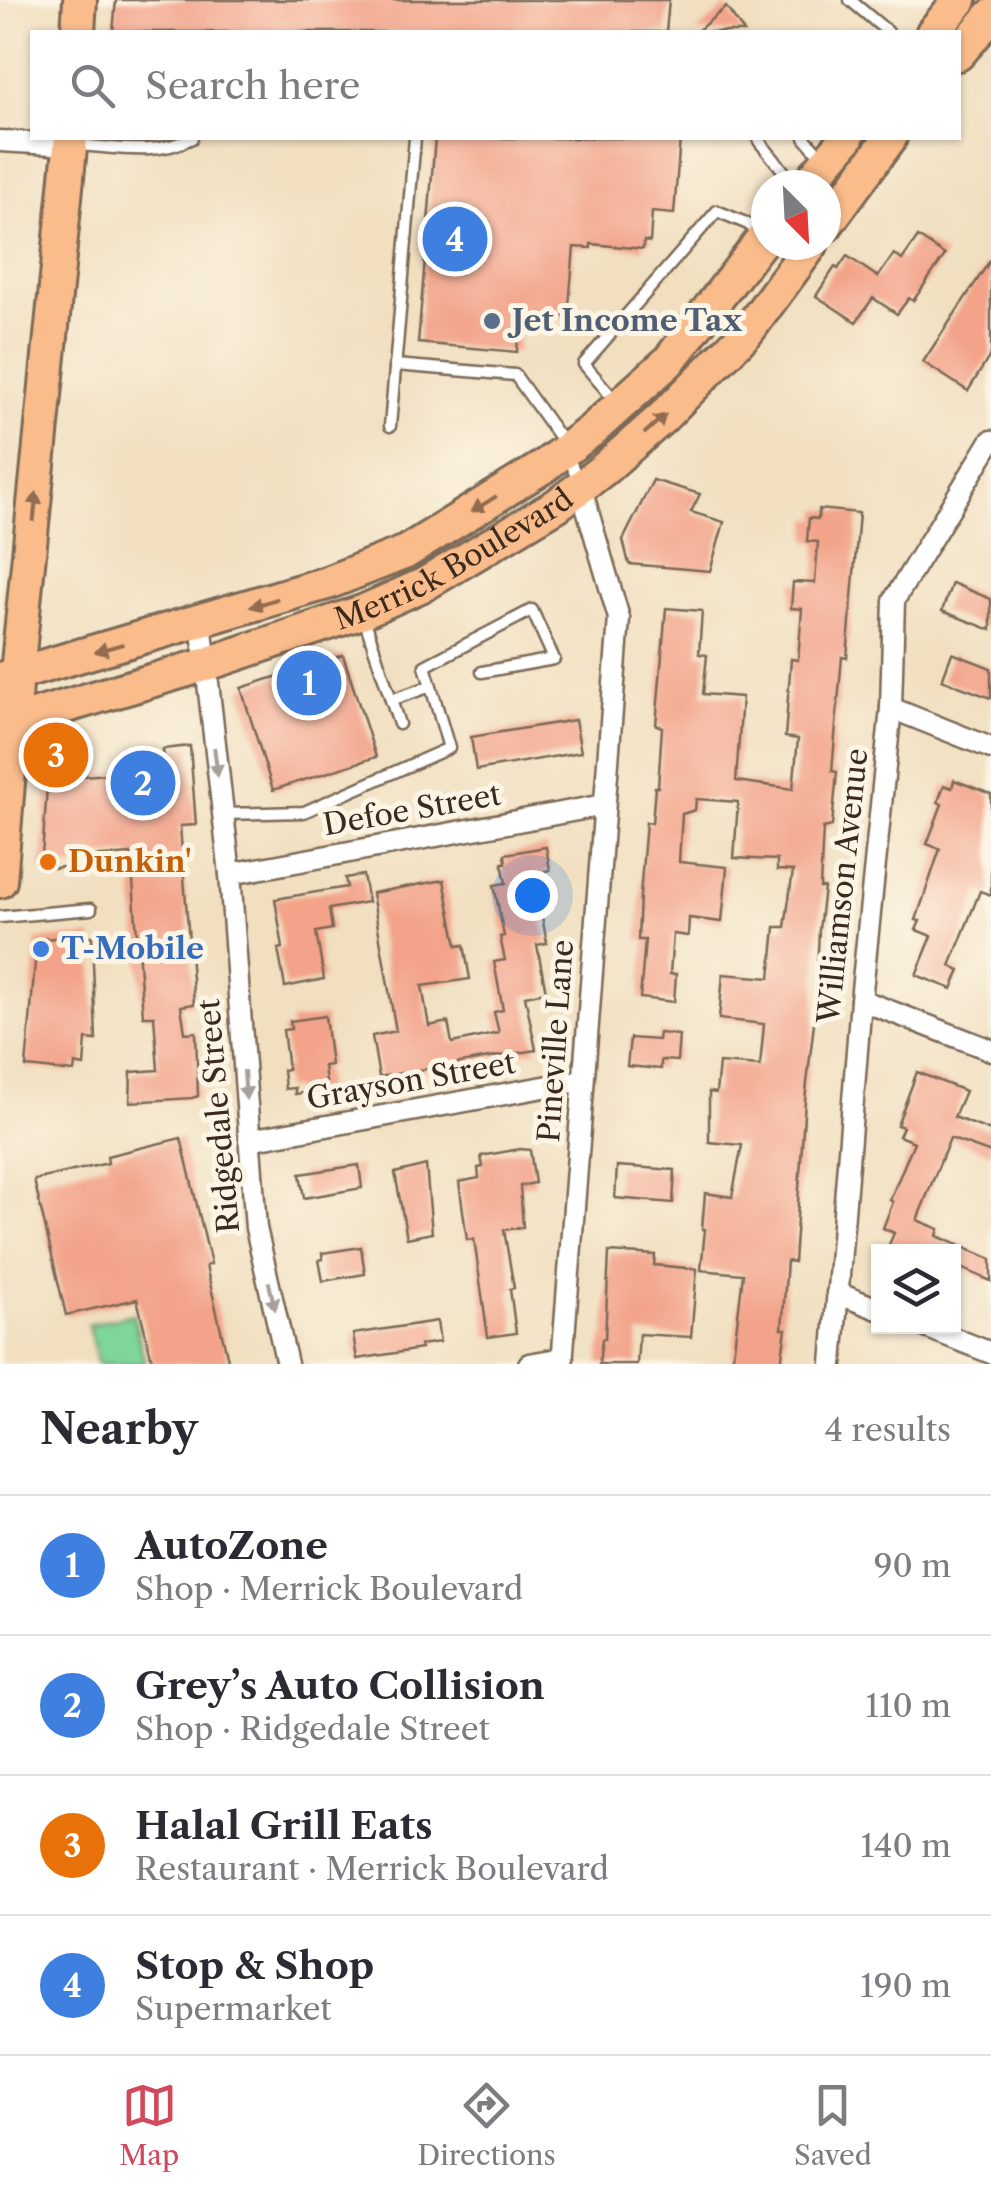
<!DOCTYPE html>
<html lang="en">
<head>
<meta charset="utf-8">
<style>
	:root { --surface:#fff; --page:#f2f2f3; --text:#2b2b33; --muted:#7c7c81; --line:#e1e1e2; --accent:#d1495b }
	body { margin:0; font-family:"Libre Caslon Text",serif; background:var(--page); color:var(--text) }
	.controls { position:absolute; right:30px; bottom:30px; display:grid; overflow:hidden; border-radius:0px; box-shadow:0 2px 8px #0004 }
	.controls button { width:90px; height:90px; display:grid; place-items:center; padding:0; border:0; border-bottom:2px solid var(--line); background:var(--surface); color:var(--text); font:50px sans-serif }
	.compass { position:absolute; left:751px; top:170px; width:90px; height:90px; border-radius:50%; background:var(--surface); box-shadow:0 2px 8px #0004; rotate:156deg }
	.you { position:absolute; left:532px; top:895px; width:35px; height:35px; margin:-25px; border:8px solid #fff; border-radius:50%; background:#1a73e8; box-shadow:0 0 0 15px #1a73e833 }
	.badge { display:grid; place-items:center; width:65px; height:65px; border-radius:50%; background:var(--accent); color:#fff; font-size:32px; font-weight:700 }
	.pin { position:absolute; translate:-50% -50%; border:5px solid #fff; box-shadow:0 2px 10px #0006 }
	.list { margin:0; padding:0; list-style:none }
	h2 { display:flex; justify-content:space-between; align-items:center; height:130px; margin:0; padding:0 40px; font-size:42px }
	h2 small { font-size:32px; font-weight:400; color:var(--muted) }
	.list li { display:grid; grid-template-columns:65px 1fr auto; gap:30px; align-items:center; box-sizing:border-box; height:140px; padding:0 40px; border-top:2px solid var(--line) }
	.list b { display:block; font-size:38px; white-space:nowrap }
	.list p { margin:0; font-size:32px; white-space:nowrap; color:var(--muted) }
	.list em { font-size:32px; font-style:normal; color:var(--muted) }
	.icon { flex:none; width:55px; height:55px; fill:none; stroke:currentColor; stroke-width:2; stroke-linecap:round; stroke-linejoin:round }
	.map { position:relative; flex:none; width:991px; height:1364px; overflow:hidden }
	.search { position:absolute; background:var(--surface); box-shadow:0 2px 8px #0004; left:30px; right:30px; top:30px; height:110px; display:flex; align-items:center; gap:25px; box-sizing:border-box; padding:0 35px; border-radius:0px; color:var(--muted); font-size:38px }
	.sheet { height:690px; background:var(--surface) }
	nav { display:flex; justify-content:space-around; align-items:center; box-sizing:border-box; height:140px; border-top:2px solid var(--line); background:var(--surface); font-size:28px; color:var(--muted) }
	nav a { display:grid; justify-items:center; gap:5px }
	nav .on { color:var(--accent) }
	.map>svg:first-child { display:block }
	.green { fill:#7ed69c; stroke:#5c805d; stroke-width:2.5 }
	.building { fill:#f3a389 }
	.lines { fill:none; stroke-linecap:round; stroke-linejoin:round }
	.lane-casing { stroke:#7b6957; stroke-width:15 }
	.street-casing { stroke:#7b6957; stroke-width:25 }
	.primary-casing { stroke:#7b6957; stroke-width:38 }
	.lane { stroke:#fff; stroke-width:10 }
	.street { stroke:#fff; stroke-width:20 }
	.primary { stroke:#fabc8b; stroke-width:32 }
	.oneway { fill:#916c4f }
	.oneway2 { fill:#a79f9a }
	.service-dot { fill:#5c6f8a; stroke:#fcf5e5; stroke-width:4 }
	.food-dot { fill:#e8710a; stroke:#fcf5e5; stroke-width:4 }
	.shop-dot { fill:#3f7fe0; stroke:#fcf5e5; stroke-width:4 }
	.labels { text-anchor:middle; stroke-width:10; stroke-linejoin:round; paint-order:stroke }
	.service-label { font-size:30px; font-weight:bold; fill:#4e5e75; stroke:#fcf5e5; text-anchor:start }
	.street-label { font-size:30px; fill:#3b2a1e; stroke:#fcf5e5 }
	.food-label { font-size:30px; font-weight:bold; fill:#c56008; stroke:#fcf5e5; text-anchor:start }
	.shop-label { font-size:30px; font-weight:bold; fill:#366cbe; stroke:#fcf5e5; text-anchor:start }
</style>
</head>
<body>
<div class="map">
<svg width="991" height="1364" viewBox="0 0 991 1364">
	<rect width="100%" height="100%" fill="#fcf5e5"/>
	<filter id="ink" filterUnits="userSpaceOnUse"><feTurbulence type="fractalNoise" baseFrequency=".01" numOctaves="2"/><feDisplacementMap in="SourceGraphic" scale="20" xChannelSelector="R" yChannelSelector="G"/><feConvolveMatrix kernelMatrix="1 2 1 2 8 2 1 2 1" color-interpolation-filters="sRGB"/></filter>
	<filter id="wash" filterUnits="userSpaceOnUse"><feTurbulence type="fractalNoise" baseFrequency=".0048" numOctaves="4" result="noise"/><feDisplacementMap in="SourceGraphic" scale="40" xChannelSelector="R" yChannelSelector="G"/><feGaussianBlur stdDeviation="2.25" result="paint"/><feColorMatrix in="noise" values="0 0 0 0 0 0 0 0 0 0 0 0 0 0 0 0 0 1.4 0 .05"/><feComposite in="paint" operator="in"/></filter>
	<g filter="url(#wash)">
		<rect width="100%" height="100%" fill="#f1dfc0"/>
		<polygon class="green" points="133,1314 145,1364 98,1364 88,1325"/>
		<g id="blocks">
			<g class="building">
				<polygon points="116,0 669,0 666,32 113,32"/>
				<polygon points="726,7 744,32 696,32"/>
				<polygon points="435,138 680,138 674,214 652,212 650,242 644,241 643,249 591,244 591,248 574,247 568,317 520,313 517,352 418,343"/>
				<polygon points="918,237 945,255 913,301 909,298 897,314 873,298 856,322 816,296 835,267 838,269 847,256 878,277 894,254 902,260"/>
				<polygon points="991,259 991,354 968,391 923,362"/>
				<polygon points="653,480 700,494 691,512 724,522 710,571 629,564 623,540"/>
				<polygon points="819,509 859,513 847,658 842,657 836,725 832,771 837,772 832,826 823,828 820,888 824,888 819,930 815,1015 805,1100 794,1262 787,1261 782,1329 786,1329 781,1364 732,1364 743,1274 701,1270 705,1229 702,1229 705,1193 732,1197 742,1145 709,1142 709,1092 716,1093 719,1063 760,1066 764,1024 719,1019 723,974 770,978 775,927 785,927 793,871 777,870 777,860 734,858 738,802 696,799 695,810 682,814 679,862 727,867 722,922 689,918 688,936 673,934 670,974 676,974 674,1002 640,998 645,940 638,940 640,896 646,822 652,823 655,787 658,787 662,727 656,725 666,608 702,611 699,654 707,655 703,694 742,697 736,781 793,789 798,739 785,737 791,659 798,660 802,609 791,608 793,582 815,583 818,542 807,541 809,518 818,519"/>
				<polygon points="952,583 991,599 991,630 942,611"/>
				<polygon points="952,653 991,668 991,698 942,680"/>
				<polygon points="343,655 376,757 273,790 241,688"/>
				<polygon points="575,720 581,752 476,770 471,737"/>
				<polygon points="80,738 83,776 164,770 163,749 190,746 196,825 180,826 194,1004 181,1006 185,1033 196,1032 198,1096 192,1098 130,1102 131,1072 158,1070 154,1016 143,1016 131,854 87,857 88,865 41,869 50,747"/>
				<polygon points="954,780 991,794 991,895 980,891 950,966 960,970 952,989 916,975 932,936 916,930 920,921 916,920 940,849 927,844 942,804 938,802 944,785 952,788"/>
				<polygon points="546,847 550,870 545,871 551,904 540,906 547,943 537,945 546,992 525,996 536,1050 379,1077 372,1036 396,1031 372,893 444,880 457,946 464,945 470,979 422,986 429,1026 448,1022 452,1043 499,1033 494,1012 503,1010 494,962 505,960 500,937 504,936 494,885 506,883 502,863 506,863 505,854"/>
				<polygon points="363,875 368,902 329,909 332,929 316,932 324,979 285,987 278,949 283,948 275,899 347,887 345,878"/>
				<polygon points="92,936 96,1040 86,1039 84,1066 75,1064 74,1072 26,1067 37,939"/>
				<polygon points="325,1016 331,1065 324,1066 327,1090 295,1094 295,1088 285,1089 283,1070 288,1069 283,1030 291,1029 290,1021"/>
				<polygon points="659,1033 679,1035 677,1061 661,1060 661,1069 627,1066 630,1038 658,1040"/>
				<polygon points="917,1072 965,1091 954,1117 991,1131 991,1153 950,1138 917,1220 939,1229 937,1236 991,1259 991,1281 954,1265 954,1252 886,1252 894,1233 883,1228 893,1202 890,1200 914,1142 899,1136 903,1127 897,1125"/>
				<polygon points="181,1138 211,1264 206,1266 229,1364 153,1364 137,1299 66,1315 34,1180 108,1163 107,1156"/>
				<polygon points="520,1149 530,1150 535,1183 520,1186 523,1227 504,1230 514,1288 510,1289 516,1333 488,1337 474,1239 467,1240 459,1182 479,1178 478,1168 483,1167 481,1156"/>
				<polygon points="359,1165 362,1188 304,1198 300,1174"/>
				<polygon points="426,1165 432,1233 407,1238 395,1173"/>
				<polygon points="617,1166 675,1170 673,1203 615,1198"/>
				<polygon points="361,1247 365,1274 323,1281 319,1260 323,1259 322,1253"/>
				<polygon points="609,1252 655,1255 654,1265 697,1269 691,1337 639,1334 637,1364 599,1364 602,1339 605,1339"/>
				<polygon points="437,1321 440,1342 420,1345 421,1349 357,1359 353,1334"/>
			</g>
		</g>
	</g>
	<g filter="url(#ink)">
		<use href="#blocks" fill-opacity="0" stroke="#7b6957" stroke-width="2.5"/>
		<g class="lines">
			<defs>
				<g id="lane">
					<polyline points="850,0 888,32"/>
					<polyline points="805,138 822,158"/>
					<polyline points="759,141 795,185"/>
					<path d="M76 145C117 147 154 157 192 138"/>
					<polyline points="395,365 515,375 560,438 578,480"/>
					<polyline points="617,403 584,364 717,211 748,224 760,234"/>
					<polyline points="390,426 415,138"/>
					<polyline points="364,618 399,724"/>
					<polyline points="391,700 431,686"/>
					<polyline points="224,814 304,812 449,748 425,666 532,610 554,659 482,672"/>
					<polyline points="0,917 91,909"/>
				</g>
				<g id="street">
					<polyline points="0,141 70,145"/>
					<polyline points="201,622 230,874 256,1228 287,1364"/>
					<polyline points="891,708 991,748"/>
					<polyline points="230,874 604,805"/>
					<polyline points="861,1000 991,1050"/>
					<polyline points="249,1140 583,1080"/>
					<polyline points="837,1293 878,1309"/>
					<polyline points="923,1326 991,1353"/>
					<polyline points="529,1364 563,1358"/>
					<polyline points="562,1364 619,618 581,488"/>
					<polyline points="832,1364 861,1000 891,708 894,600 991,441"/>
				</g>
				<g id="primary">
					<polyline points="78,32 80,0"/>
					<polyline points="933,32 960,0"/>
					<polyline points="958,54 991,16"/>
					<polyline points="807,185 847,138"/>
					<polyline points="826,225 890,138"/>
					<polyline points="0,679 327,583 406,552 543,467 591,431 668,362 766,235"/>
					<path id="s1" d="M0 726 204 665 362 612 425 584 557 505 604 469 663 417 747 332 811 245"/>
					<polyline points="0,881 17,673 71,138"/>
				</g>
			</defs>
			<use href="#lane" class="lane-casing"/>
			<use href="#street" class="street-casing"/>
			<use href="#primary" class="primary-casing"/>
			<use href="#lane" class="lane"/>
			<use href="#street" class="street"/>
			<use href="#primary" class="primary"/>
		</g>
		<defs><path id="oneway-solid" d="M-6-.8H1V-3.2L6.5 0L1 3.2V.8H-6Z" transform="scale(2.5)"/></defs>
		<g class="oneway">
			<use href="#oneway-solid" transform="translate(655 424) rotate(-42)"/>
			<use href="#oneway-solid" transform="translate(484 504) rotate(148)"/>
			<use href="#oneway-solid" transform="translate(35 507) rotate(-84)"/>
			<use href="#oneway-solid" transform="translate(264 603) rotate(163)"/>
			<use href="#oneway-solid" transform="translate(109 648) rotate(164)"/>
		</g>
		<g class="oneway2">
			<use href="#oneway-solid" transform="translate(216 762) rotate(83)"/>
			<use href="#oneway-solid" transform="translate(245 1085) rotate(86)"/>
			<use href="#oneway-solid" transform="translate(272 1296) rotate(77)"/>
		</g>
	</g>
	<circle class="service-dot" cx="492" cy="321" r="10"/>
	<circle class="food-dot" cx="48" cy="862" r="10"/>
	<circle class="shop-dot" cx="41" cy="949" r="10"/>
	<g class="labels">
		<g class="service-label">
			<text x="512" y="331">Jet Income Tax</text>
		</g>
		<g class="street-label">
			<text dy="10" stroke="none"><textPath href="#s1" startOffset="485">Merrick Boulevard</textPath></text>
			<text transform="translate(412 810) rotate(-10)" y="10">Defoe Street</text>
			<text transform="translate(843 886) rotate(-84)" y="10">Williamson Avenue</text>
			<text transform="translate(556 1041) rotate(-86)" y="10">Pineville Lane</text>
			<text transform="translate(411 1081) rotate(-10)" y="10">Grayson Street</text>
			<text transform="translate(219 1116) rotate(-95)" y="10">Ridgedale Street</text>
		</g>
		<g class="food-label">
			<text x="68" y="872">Dunkin'</text>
		</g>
		<g class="shop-label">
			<text x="61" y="959">T-Mobile</text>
		</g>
	</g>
</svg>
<div class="controls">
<button><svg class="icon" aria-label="layers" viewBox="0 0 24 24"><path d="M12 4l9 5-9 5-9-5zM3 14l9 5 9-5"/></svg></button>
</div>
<svg class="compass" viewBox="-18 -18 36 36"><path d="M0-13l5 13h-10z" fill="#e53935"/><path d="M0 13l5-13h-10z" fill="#7c7c81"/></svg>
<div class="you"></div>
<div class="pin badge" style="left:309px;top:683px;background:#3f7fe0">1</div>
<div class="pin badge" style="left:143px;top:783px;background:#3f7fe0">2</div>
<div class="pin badge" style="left:56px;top:755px;background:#e8710a">3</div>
<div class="pin badge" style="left:455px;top:239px;background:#3f7fe0">4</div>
<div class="search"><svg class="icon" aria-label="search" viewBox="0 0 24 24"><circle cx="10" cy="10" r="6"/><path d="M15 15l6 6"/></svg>Search here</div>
</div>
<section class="sheet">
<h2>Nearby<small>4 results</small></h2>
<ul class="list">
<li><span class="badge" style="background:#3f7fe0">1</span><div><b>AutoZone</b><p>Shop · Merrick Boulevard</p></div><em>90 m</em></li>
<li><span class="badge" style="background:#3f7fe0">2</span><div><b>Grey’s Auto Collision</b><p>Shop · Ridgedale Street</p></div><em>110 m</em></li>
<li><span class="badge" style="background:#e8710a">3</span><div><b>Halal Grill Eats</b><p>Restaurant · Merrick Boulevard</p></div><em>140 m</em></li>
<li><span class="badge" style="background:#3f7fe0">4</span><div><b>Stop &amp; Shop</b><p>Supermarket</p></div><em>190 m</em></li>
</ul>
</section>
<nav>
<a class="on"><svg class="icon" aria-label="map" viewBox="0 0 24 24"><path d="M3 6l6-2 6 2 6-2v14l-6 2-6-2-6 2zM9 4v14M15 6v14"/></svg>Map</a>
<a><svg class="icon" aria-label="directions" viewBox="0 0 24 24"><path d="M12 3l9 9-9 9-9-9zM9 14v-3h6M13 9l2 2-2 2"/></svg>Directions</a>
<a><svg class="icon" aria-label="saved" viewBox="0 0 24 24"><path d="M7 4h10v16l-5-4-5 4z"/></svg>Saved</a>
</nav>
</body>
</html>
